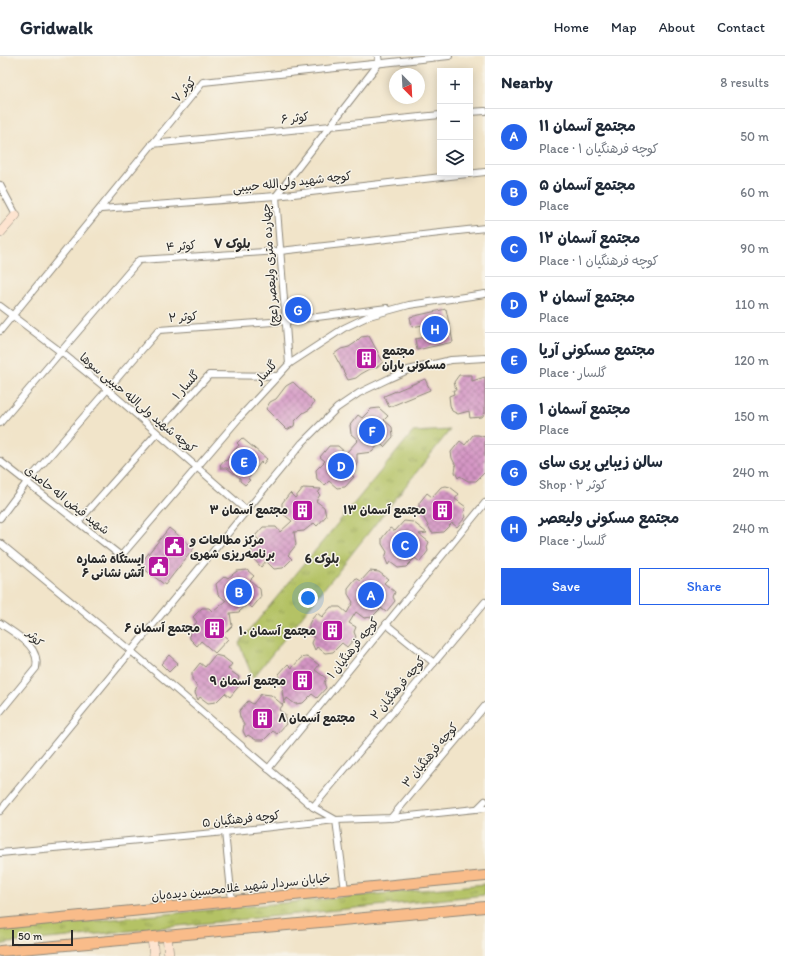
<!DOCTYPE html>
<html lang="en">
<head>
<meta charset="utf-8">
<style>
	:root { --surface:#fff; --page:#f6f6f7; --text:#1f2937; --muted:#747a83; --line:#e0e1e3; --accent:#2563eb }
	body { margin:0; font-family:Itim,"Playpen Sans Arabic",sans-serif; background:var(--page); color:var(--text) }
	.controls { position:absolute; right:12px; top:12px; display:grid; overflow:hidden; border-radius:0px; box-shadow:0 2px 10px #0003 }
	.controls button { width:36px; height:36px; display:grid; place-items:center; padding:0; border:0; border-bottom:1px solid var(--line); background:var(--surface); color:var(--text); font:20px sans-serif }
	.compass { position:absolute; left:389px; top:12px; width:36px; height:36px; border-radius:50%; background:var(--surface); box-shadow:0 2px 10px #0003; rotate:156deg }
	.scale { position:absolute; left:12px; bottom:10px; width:61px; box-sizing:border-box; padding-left:4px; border:2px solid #2b2b2b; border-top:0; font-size:11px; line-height:14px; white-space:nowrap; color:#2b2b2b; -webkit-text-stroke:3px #f7f3e8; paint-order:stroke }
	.you { position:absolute; left:308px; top:542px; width:14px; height:14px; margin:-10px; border:3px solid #fff; border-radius:50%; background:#1a73e8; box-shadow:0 0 0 6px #1a73e833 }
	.badge { display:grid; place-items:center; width:26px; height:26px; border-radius:50%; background:var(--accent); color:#fff; font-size:13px; font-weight:700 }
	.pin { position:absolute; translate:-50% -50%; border:2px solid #fff; box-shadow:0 1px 4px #0006 }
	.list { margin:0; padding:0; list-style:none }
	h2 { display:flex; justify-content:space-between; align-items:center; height:52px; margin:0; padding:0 16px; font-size:17px }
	h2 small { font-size:13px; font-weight:400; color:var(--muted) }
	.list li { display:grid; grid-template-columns:26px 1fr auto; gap:12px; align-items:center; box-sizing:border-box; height:56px; padding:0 16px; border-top:1px solid var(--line) }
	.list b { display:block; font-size:15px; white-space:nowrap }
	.list p { margin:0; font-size:13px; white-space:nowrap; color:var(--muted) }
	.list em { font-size:13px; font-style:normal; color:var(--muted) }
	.actions { display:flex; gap:8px; padding:12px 16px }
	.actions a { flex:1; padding:9px 0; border:1px solid var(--accent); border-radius:0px; text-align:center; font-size:14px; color:var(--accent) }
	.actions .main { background:var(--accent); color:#fff }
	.icon { flex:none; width:22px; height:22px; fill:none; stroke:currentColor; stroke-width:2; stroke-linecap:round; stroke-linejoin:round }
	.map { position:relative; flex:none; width:485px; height:900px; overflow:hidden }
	header { display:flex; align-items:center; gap:24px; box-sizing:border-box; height:56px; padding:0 20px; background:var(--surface); border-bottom:1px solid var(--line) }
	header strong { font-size:19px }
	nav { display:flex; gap:22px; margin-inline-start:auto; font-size:14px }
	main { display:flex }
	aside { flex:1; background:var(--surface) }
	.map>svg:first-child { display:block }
	.grass { fill:url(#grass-tufts); stroke:#707648 }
	.building { fill:url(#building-cross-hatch) }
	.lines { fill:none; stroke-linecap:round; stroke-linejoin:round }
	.street-casing { stroke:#8e887a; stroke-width:8 }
	.secondary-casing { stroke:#8e887a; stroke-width:10 }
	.primary-casing { stroke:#8e887a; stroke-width:12 }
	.street { stroke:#fff; stroke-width:6 }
	.secondary { stroke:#fde4d0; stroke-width:9 }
	.primary { stroke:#f9bc8a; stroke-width:10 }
	.labels { text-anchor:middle; stroke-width:3; stroke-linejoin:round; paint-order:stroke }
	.street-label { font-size:12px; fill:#2b2b2b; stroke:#f7f3e8 }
	.poi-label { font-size:12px; font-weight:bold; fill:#2b2b2b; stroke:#f7f3e8; text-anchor:end }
	.neighbourhood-label { font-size:13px; font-weight:bold; fill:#2b2b2b; stroke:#f7f3e8 }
</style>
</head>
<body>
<header>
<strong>Gridwalk</strong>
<nav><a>Home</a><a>Map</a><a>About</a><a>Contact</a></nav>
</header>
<main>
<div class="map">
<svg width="485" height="900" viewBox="0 0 485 900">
	<defs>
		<pattern id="grass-tufts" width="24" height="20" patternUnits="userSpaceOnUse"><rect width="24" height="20" fill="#b4c265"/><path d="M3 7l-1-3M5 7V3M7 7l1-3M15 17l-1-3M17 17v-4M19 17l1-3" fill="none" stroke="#939e53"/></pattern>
		<pattern id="building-cross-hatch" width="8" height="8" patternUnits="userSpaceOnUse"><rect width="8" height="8" fill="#d495c4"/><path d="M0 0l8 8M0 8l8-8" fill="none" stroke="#ac7a9f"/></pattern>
	</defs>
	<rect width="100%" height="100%" fill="#f7f3e8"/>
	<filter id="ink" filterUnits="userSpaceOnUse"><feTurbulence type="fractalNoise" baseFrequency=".025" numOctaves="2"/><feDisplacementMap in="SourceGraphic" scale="8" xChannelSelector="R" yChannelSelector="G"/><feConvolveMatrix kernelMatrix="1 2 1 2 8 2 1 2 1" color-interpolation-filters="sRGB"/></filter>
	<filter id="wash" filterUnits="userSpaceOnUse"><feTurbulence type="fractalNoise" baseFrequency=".012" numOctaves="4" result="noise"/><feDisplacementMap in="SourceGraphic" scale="16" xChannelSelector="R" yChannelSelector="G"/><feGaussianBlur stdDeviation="0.9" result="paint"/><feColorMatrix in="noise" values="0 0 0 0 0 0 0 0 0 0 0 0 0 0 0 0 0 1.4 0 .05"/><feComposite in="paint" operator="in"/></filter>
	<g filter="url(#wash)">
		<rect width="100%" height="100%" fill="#f1e4c9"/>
		<g class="grass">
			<polygon points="450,374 253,622 239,587 413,376"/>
			<polygon points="485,828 485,839 9,887 0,889 0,872 7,873"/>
		</g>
		<g id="blocks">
			<g class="building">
				<polygon points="446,253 453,286 417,294 415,283 425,281 423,269 412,271 410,261"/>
				<polygon points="369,280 383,306 377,311 370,313 361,318 356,322 348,324 334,298 341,293 349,291 355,287 361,281"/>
				<polygon points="459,319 472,319 472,325 485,321 485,357 482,361 470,362 469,355 458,358 452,355 450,349 449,340 454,338 453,334 456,334 454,326"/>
				<polygon points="425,323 430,334 389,351 384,340"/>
				<polygon points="293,326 314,346 310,353 303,357 295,365 294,370 287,374 266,353 270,346 276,343 286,330"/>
				<polygon points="379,352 388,360 384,364 392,371 393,381 384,391 380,387 372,396 357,398 357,408 350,418 354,421 345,431 337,432 329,425 325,429 317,423 316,414 325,405 320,401 329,390 338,390 346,397 358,384 351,378 350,369 358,359 362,362 371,353"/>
				<polygon points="473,379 478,379 485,381 485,416 476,425 468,425 460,420 458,422 455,416 456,410 452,402 451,396 460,385 465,389"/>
				<polygon points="242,382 267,403 263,408 261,406 248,423 250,424 245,429 240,425 240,422 227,412 220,412 221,410 220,409 224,404 226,405 239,389 237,387"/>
				<polygon points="446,430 450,431 459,438 455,443 466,451 464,456 466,461 457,471 452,467 443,476 432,477 419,453 419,447 427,437 432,441 441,431"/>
				<polygon points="303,432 321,433 318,437 320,439 316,445 324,451 326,460 317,470 314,467 304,475 294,476 296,489 288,499 292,503 283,512 274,513 266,505 261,511 252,501 252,493 260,485 255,480 263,471 276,471 280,476 292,465 282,457 282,447 290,437 295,442"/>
				<polygon points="404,465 413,466 427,477 419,478 429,486 427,491 428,495 420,506 415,502 406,511 398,512 390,506 388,509 385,502 387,496 382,488 382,482 390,472 395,475"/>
				<polygon points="169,472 194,492 165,529 139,509"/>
				<polygon points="247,514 254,520 250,524 260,533 261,541 252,552 248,548 239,556 230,557 232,570 223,579 228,583 215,597 201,585 197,590 190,583 189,574 197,566 193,561 202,552 209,552 213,556 226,545 218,538 216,528 225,520 228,522 237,515"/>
				<polygon points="370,515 379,516 388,523 384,527 395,536 393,541 395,545 386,556 381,552 372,561 364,562 356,556 349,567 356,571 354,576 356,581 347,591 342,587 333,596 325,597 317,591 315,594 312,587 314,582 309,573 309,568 311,564 317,557 322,561 331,551 340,551 347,557 353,546 348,538 348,532 356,522 361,525"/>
				<polygon points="169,599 178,607 169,616 161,608"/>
				<polygon points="215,599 223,601 232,608 228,613 239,621 237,626 239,630 230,641 225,637 216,646 208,647 200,641 198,644 195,637 197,631 192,623 192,617 200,607 205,611"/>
				<polygon points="306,601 310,602 319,609 315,614 326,622 324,627 326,632 317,642 312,638 303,647 295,648 287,642 284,648 282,635 284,633 279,624 279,618 288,608 292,612 301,602"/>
				<polygon points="261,638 271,639 283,649 279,654 286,659 285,663 286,668 277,678 273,675 264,684 256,684 248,679 246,681 243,675 244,669 240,661 239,655 248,645 253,648"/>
			</g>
		</g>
	</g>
	<g filter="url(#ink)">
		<use href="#blocks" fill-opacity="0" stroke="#8e887a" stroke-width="1"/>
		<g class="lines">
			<defs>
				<g id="street">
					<polyline points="470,56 485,55"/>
					<polyline points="152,88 440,59"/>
					<polyline points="0,129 16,159"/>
					<polyline points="101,153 276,140 485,116"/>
					<polyline points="0,250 61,296 107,333 246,454"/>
					<polyline points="0,275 203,26 449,0"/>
					<polyline points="289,308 276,140 379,7 378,0"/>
					<polyline points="0,367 139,204 280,195 485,172"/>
					<polyline points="166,367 209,319 277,320"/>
					<polyline points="0,405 121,500 240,361 289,308 344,272 369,260 409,249 485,238"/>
					<polyline points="0,462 27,426 159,274 286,265 387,252"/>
					<polyline points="78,466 157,377"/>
					<polyline points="0,487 131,595 313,751 336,764 345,834"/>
					<path d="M0 567C15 578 41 590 36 612L0 656"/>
					<polyline points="386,568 434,607"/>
					<polyline points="268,713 485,447"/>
					<polyline points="313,751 485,546"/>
					<polyline points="477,753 485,745"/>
					<polyline points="0,755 302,387 337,352 359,337 390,322 408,314 451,304 485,302"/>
					<polyline points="391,762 485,650"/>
					<polyline points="225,776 232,845"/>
					<polyline points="0,797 225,776 336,764 391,762 485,752"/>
				</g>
				<g id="secondary">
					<polyline points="0,177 16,159"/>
					<polyline points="167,880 169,900"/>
					<polyline points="152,882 154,900"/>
				</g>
				<g id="primary">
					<polyline points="0,868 485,820"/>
					<polyline points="0,895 485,851"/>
				</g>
			</defs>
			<use href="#street" class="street-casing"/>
			<use href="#secondary" class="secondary-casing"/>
			<use href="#primary" class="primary-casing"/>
			<use href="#street" class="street"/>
			<use href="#secondary" class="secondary"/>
			<use href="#primary" class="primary"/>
		</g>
	</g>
	<defs>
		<symbol id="building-square" viewBox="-11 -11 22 22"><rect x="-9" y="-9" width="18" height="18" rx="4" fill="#b5179e" stroke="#f7f3e8"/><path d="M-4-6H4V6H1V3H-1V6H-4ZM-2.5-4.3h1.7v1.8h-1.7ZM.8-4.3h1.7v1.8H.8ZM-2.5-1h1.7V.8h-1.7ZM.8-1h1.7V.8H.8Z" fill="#fff"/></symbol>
		<symbol id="civic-square" viewBox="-11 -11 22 22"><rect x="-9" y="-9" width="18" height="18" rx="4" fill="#b5179e" stroke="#f7f3e8"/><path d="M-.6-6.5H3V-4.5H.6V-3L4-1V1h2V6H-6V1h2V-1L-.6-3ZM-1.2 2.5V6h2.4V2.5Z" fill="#fff"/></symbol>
	</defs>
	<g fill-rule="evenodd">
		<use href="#building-square" x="354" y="290" width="25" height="25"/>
		<use href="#building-square" x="290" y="442" width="25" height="25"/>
		<use href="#building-square" x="430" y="442" width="25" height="25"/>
		<use href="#civic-square" x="162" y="478" width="25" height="25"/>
		<use href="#civic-square" x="146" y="498" width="25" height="25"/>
		<use href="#building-square" x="202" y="560" width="25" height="25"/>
		<use href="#building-square" x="320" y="562" width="25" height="25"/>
		<use href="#building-square" x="290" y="612" width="25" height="25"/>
		<use href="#building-square" x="250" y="650" width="25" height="25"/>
	</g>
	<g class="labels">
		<g class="street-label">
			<text transform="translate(184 34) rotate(-48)" y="4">کوثر ۷</text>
			<text transform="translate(295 62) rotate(-6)" y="4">کوثر ۶</text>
			<text transform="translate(292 126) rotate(-6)" y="4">کوچه شهید ولی‌الله حبیبی</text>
			<text transform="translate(181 190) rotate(-4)" y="4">کوثر ۴</text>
			<text transform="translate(270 209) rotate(-94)" y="4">چهارده متری ولیعصر (عج)</text>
			<text transform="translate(183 261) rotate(-4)" y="4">کوثر ۲</text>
			<text transform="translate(266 316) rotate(-47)" y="4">گلسار</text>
			<text transform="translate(186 329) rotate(-48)" y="4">گلسار ۱</text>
			<text transform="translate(138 347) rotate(40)" y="4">کوچه شهید ولی‌الله حبیبی سوها</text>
			<text transform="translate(67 444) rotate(38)" y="4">شهید فیض اله حامدی</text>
			<text transform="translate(35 582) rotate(48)" y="4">کوثر</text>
			<text transform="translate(353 592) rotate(-51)" y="4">کوچه فرهنگیان ۱</text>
			<text transform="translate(398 632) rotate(-50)" y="4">کوچه فرهنگیان ۲</text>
			<text transform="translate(430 699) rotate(-50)" y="4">کوچه فرهنگیان ۳</text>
			<text transform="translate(241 763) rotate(-6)" y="4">کوچه فرهنگیان ۵</text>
			<text transform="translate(241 831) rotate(-6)" y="4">خیابان سردار شهید غلامحسین دیده‌بان</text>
		</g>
		<g class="poi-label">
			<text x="382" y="299" text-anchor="start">مجتمع<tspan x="382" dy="14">مسکونی باران</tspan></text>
			<text x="288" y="458">مجتمع آسمان ۳</text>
			<text x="426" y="458">مجتمع آسمان ۱۳</text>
			<text x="190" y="488" text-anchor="start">مرکز مطالعات و<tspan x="190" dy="14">برنامه‌ریزی شهری</tspan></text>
			<text x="144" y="507">ایستگاه شماره<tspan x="144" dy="14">۶ آتش نشانی</tspan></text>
			<text x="200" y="576">مجتمع آسمان ۶</text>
			<text x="316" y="579">مجتمع آسمان ۱۰</text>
			<text x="286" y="629">مجتمع آسمان ۹</text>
			<text x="278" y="666" text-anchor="start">مجتمع آسمان ۸</text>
		</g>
		<g class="neighbourhood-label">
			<text x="232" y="192">بلوک ۷</text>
			<text x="322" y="507">بلوک 6</text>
		</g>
	</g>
</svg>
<div class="controls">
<button>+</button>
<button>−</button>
<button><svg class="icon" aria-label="layers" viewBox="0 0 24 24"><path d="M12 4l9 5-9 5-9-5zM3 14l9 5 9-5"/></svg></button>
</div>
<svg class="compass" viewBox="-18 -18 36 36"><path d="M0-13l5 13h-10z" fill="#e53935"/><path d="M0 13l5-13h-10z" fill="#747a83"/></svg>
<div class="scale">50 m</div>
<div class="you"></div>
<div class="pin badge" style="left:371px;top:539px">A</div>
<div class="pin badge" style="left:239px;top:536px">B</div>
<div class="pin badge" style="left:405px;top:489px">C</div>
<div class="pin badge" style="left:341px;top:410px">D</div>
<div class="pin badge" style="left:244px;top:406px">E</div>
<div class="pin badge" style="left:372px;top:375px">F</div>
<div class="pin badge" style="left:298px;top:254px">G</div>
<div class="pin badge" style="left:435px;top:273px">H</div>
</div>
<aside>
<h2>Nearby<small>8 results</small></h2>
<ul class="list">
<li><span class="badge">A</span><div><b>مجتمع آسمان ۱۱</b><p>Place · کوچه فرهنگیان ۱</p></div><em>50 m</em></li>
<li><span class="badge">B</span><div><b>مجتمع آسمان ۵</b><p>Place</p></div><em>60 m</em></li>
<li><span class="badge">C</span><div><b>مجتمع آسمان ۱۲</b><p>Place · کوچه فرهنگیان ۱</p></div><em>90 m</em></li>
<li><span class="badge">D</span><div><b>مجتمع آسمان ۲</b><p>Place</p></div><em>110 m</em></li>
<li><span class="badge">E</span><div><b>مجتمع مسکونی آریا</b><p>Place · گلسار</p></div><em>120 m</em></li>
<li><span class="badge">F</span><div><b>مجتمع آسمان ۱</b><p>Place</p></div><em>150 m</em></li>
<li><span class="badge">G</span><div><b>سالن زیبایی پری سای</b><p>Shop · کوثر ۲</p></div><em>240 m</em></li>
<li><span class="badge">H</span><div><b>مجتمع مسکونی ولیعصر</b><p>Place · گلسار</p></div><em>240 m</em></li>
</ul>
<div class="actions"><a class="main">Save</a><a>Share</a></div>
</aside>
</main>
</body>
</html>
